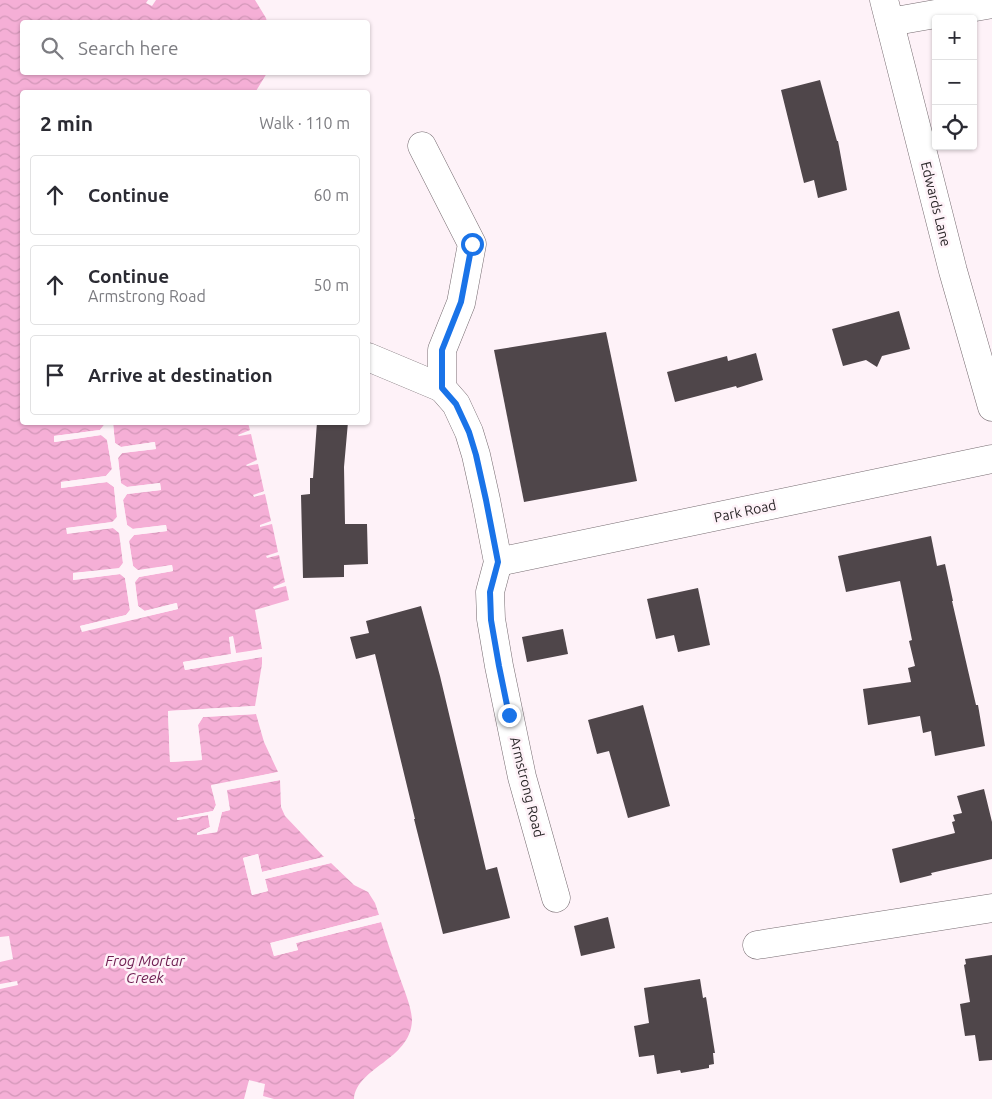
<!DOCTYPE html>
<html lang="en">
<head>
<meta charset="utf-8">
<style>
	:root { --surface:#fff; --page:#f2f2f3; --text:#2b2b33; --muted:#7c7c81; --line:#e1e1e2 }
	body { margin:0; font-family:Ubuntu,sans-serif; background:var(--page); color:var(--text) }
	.controls { position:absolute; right:15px; top:15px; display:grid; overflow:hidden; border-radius:5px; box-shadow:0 1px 4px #0004 }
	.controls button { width:45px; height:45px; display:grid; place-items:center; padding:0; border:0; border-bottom:1px solid var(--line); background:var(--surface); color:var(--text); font:25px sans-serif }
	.stop { position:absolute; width:15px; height:15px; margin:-11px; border:4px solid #1a73e8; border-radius:50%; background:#fff }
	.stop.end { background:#1a73e8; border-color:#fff; box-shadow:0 1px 5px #0008 }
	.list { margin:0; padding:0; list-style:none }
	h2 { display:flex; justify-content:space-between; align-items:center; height:65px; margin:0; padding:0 20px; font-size:21px }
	h2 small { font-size:16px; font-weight:400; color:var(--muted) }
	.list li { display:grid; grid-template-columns:32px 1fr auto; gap:15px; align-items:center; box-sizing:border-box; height:80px; margin:0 10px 10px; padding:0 10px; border:1px solid var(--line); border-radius:5px }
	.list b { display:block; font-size:19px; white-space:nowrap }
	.list p { margin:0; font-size:16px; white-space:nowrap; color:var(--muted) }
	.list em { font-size:16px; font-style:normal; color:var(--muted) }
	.icon { flex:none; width:28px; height:28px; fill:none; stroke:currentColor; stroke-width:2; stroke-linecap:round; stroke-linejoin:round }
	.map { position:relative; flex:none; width:992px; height:1099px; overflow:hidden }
	.search { position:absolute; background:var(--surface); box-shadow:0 1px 4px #0004; left:20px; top:20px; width:350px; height:55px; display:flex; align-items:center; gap:12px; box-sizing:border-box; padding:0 18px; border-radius:5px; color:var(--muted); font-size:19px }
	.panel { position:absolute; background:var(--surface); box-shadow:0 1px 4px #0004; left:20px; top:90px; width:350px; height:335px; border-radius:5px }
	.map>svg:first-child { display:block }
	.water { fill:url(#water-waves) }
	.pier { fill:#fef2f8 }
	.building { fill:#4f464a }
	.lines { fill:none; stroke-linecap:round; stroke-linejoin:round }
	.minor-casing { stroke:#766c71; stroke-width:29 }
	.minor { stroke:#fff; stroke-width:28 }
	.route { stroke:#1a73e8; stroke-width:6 }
	.labels { text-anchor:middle; stroke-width:5; stroke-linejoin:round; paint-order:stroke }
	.street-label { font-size:14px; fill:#2c282a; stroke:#fef2f8 }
	.water-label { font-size:15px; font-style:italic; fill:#702053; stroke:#fef2f8 }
</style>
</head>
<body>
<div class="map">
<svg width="992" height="1099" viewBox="0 0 992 1099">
	<defs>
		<pattern id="water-waves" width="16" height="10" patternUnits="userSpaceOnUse" patternTransform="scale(1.25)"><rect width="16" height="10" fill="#f5afd6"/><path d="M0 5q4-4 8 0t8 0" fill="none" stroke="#d297b8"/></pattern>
	</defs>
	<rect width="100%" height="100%" fill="#fef2f8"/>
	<path class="water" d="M0 0H148L146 3 152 6 156 0H255L266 18 267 22H22V72L267 73 256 91 257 92H22V422L104 423V425L100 430 54 436 55 442 101 435 107 439 112 469 106 476 61 482V488L107 482 114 487 117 517 113 522 67 528V533L113 528 120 533 123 563 119 569 73 573V580L120 574 125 578 130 610 126 615 80 626 82 631 178 609 176 603 144 611 138 606 135 582 139 577 173 571 172 565 138 571 133 566 129 541 134 535 167 531 166 525 132 529 127 525 123 500 127 494 161 490 160 483 127 487 121 483 118 458 122 453 156 449 154 442 121 447 115 443 113 423H248L250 430 238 435 239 436 251 434 257 460 246 465 247 466 258 464 264 491 253 495 254 497 265 494 271 521 260 525V527L272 524 278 552 266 556 267 558 279 555 285 582 273 587 274 589 286 586 289 600 255 610 262 649 236 654 233 637H229L232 654 183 662 185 670 262 657V664L255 706 168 711 170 762 202 760 198 725 203 717 256 714 264 742 278 772 211 785 216 805 213 811 177 818 178 820 208 815 210 827 197 833V835L217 832 222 812 230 810 226 790 280 780 281 807 285 816 324 857 262 872 258 854 243 858 252 895 268 891 265 879 331 863 354 885 368 892 375 903 379 915 271 943 274 956 298 950 296 943 381 922C387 942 394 961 401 981 405 992 412 1009 412 1021 410 1060 357 1067 354 1099H274L263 1096 265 1084 249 1080 244 1099H0V989L18 985 17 981 0 984V962L13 959 9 936 0 937Z"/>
	<g class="pier">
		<polygon points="106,422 106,426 101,432 57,438 102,433 109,439 114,469 107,478 63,484 63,485 107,480 116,487 120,517 114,524 69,531 113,525 121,531 125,563 121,570 75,575 76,577 121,572 127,577 132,611 127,618 83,629 175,607 144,614 135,607 132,582 137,575 170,569 170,568 138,573 130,567 126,540 132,533 164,529 164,528 132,532 125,527 121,500 126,492 159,488 158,486 127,490 119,485 115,458 122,450 153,447 153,445 120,449 113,444 110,422 113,423 115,443 121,447 155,442 156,449 122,453 118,458 121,484 127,487 160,483 161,490 127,494 123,500 127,525 133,529 166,525 167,531 134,535 129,541 133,566 138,570 172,565 173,571 139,577 135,582 138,606 145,611 177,603 178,609 82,632 80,626 126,615 130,610 125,578 120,574 73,580 73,573 119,568 123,563 119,533 113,528 67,534 66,528 112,522 117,517 114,487 107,482 61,488 61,482 106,476 112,469 107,440 101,435 54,442 54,436 100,430 104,425 104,423"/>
		<polygon points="233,636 236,653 262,649 262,652 236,656 234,655 232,656 186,664 187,667 261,654 262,657 185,670 183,662 231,654 229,637"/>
		<polygon points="255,706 256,708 171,713 173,759 200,758 196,725 202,715 256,712 256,714 203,717 198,725 202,760 170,762 168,711"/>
		<polygon points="278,772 278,775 214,787 219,806 215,813 211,814 213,828 209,831 215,830 220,810 227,808 224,790 225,788 279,778 280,780 227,790 230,810 222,812 217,832 197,835 197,833 210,827 208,815 177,820 177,818 213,811 216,805 211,786"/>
		<polygon points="258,854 262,872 324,857 326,859 262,875 260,873 256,857 246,860 254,892 265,889 263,879 264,876 328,861 331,863 265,879 268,891 252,895 243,858"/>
		<polygon points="379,915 379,918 273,945 276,953 295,948 293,943 295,941 380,920 381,922 296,943 298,950 274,956 270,943"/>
	</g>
	<g class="building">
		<polygon points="820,80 837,141 838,141 847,190 818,198 814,180 804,183 781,90"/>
		<polygon points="899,311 910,349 882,356 877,367 866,360 843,366 832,329"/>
		<polygon points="606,332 637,481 524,502 494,350"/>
		<polygon points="756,353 763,380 737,388 736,386 675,402 667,372 727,356 728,361"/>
		<polygon points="317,422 348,422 344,467 345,524 367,524 368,564 344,565 344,577 303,578 301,495 310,494 310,478 313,478"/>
		<polygon points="931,536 937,566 945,564 953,601 952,601 976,705 978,705 985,746 935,756 931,731 923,733 920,716 868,725 863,689 911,682 908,668 915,666 909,641 912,640 900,581 846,592 838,556"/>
		<polygon points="698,588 710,645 678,652 674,635 656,639 647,599"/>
		<polygon points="421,606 440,676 486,870 497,867 510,918 443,934 414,819 415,819 375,654 356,659 350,637 369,633 366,621"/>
		<polygon points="563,629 568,654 527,662 522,637"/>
		<polygon points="643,705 670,806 628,818 609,751 597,754 588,720"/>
		<polygon points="984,789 992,822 992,859 931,873 932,875 900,883 892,849 955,833 952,822 955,821 953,815 962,813 957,796"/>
		<polygon points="608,917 615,948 581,956 574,926"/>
		<polygon points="992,955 992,1060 979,1061 975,1035 965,1036 960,1004 970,1002 964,965 966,964 965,959"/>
		<polygon points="700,979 703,998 706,997 715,1053 713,1053 714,1064 709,1065 709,1068 681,1073 680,1070 657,1074 654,1055 639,1057 634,1026 649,1023 644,988"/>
	</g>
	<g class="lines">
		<defs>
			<g id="minor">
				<polyline points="884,0 953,271 992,407"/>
				<polyline points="890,22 992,4"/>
				<polyline points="422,146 472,244 461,303 442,350 442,388 456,404 469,432 476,455 486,500 498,562 490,592 491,619 499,666 522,777 556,898"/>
				<polyline points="368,357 442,388"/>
				<polyline points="498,562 992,459"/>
				<polyline points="757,945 992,908"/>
			</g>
		</defs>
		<use href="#minor" class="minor-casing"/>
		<use href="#minor" class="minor"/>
	</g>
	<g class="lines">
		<polyline class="route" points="472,244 461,302 442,350 442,388 456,404 469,432 476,455 486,500 498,562 490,592 491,620 499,666 509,715"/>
	</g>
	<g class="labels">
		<g class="street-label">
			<text transform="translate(936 204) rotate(76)" y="5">Edwards Lane</text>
			<text transform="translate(745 511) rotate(-12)" y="5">Park Road</text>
			<text transform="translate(527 787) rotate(76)" y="5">Armstrong Road</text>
		</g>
		<g class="water-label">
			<text x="145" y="966">Frog Mortar<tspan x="145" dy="17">Creek</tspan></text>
		</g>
	</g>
</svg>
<div class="controls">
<button>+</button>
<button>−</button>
<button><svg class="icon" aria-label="locate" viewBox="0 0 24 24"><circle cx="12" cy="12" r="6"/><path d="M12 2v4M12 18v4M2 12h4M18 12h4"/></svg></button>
</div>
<div class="stop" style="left:472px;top:244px"></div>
<div class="stop end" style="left:509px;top:715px"></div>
<div class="search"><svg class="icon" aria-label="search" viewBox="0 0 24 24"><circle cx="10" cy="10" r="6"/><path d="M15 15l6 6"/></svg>Search here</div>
<section class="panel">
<h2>2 min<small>Walk · 110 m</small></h2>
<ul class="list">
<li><svg class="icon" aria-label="ahead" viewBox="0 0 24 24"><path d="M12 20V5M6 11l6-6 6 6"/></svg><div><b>Continue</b></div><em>60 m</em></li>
<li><svg class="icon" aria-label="ahead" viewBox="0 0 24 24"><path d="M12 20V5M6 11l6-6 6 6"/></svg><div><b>Continue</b><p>Armstrong Road</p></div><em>50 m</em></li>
<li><svg class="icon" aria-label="arrive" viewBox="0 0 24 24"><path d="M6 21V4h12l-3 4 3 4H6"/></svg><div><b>Arrive at destination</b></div></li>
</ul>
</section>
</div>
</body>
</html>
